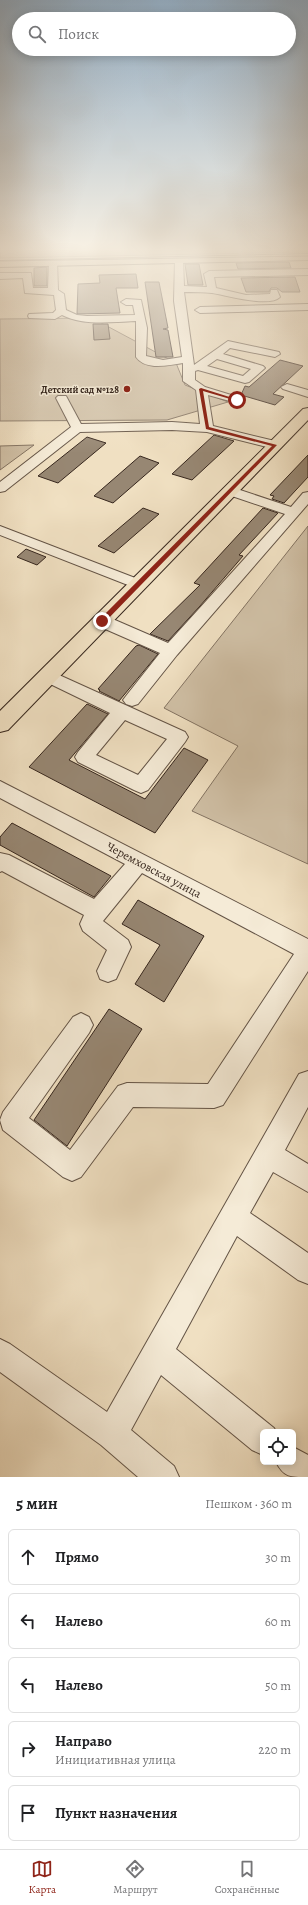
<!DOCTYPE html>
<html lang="ru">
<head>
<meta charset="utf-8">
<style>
	:root { --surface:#fff; --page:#f2f2f2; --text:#202124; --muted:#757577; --line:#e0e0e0; --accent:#8f2418 }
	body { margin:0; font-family:Alegreya,serif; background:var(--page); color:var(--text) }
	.controls { position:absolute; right:12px; bottom:12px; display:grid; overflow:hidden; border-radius:6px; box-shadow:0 2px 10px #0003 }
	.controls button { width:36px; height:36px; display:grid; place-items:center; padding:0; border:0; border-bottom:1px solid var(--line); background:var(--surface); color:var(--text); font:20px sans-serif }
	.stop { position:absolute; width:12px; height:12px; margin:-9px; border:3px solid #8f2418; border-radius:50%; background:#fff }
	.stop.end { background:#8f2418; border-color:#fff; box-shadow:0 1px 4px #0008 }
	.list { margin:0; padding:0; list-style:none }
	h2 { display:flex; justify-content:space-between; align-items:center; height:52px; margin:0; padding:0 16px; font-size:17px }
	h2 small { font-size:13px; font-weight:400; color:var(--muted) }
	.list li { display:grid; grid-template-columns:26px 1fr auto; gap:12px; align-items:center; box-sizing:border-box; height:56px; margin:0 8px 8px; padding:0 8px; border:1px solid var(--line); border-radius:6px }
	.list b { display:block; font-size:15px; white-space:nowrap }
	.list p { margin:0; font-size:13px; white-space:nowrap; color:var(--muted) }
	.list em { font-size:13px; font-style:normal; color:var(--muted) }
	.icon { flex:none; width:22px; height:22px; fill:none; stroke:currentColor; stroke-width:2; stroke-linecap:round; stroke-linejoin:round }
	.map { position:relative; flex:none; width:308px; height:1477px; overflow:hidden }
	.search { position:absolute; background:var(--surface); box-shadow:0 2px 10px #0003; left:12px; right:12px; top:12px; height:44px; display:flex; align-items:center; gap:10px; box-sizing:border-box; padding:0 14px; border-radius:22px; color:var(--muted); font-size:15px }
	.sheet { height:372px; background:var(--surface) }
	nav { display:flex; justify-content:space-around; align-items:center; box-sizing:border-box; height:56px; border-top:1px solid var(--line); background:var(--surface); font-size:11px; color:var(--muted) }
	nav a { display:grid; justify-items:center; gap:2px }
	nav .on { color:var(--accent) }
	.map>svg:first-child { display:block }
	.green { fill:#d0c0a6; stroke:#837362 }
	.building { fill:#978773; stroke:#36261d }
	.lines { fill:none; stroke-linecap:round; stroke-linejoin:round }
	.minor-casing { stroke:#645446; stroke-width:2 }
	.major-casing { stroke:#36261d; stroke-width:2 }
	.minor { fill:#f5ebd7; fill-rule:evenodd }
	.major { fill:#f0e0c2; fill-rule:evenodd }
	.tram { stroke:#36261d; stroke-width:1 }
	.route { fill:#8f2418 }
	.poi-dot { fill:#8f2418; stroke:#f5ebd7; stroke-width:1.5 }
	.labels { text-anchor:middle; stroke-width:3; stroke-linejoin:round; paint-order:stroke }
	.far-poi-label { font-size:10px; font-weight:bold; fill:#36261d; stroke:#f5ebd7; text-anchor:end }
	.street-label { font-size:12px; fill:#36261d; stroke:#f5ebd7 }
</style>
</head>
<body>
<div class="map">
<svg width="308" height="1477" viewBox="0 0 308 1477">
	<rect width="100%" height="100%" fill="#f0e0c2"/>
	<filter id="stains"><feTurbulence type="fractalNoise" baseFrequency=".005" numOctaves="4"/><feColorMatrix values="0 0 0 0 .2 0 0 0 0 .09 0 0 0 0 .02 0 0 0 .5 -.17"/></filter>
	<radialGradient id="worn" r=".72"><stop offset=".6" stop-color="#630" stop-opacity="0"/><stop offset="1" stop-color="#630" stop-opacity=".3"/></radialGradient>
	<g class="green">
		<polygon points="0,247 308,247 308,252 0,258"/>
		<polygon points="92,318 176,363 185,385 228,402 167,420 0,421 0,319"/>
		<polygon points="34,445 0,470 0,446"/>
		<polygon points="308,526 308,864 192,811 238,746 164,708"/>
	</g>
	<g class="building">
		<polygon points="289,262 291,268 238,269 236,263"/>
		<polygon points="185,264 199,264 203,285 188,285"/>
		<polygon points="47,267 47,286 34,286 34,268"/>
		<polygon points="136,274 138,288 116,288 120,313 77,314 78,284 100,283 99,275"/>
		<polygon points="295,277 300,292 282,292 277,288 271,288 269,292 246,292 241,278"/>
		<polygon points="145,282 159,282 168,328 163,329 168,330 173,357 156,357"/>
		<polygon points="93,324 108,324 110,339 94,340"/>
		<polygon points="280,360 303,366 273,394 284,397 275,405 241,395 245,386 249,387"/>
		<polygon points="214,435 234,441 192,480 172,474"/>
		<polygon points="87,437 106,443 58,483 38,476"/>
		<polygon points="308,455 308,477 284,503 272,499 274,496 270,495"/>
		<polygon points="140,456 159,463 113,503 94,496"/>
		<polygon points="143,508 159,514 114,553 98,546"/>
		<polygon points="263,508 278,513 239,555 243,556 200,606 168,641 150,634 200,585 194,583"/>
		<polygon points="26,549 46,557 37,565 17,557"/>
		<polygon points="139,645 158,654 119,701 99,691 100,690 98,689 136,646"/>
		<polygon points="87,704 108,714 69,760 145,799 184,748 208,760 155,833 29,767"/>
		<polygon points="12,823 111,876 94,897 0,845 0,837"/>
		<polygon points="138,900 204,936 164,1002 135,984 160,945 122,924"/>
		<polygon points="109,1009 142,1029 67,1146 34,1120"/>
	</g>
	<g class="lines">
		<defs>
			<g id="minor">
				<path d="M179 257 183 260 184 286 207 287 204 274 209 271 308 269V275L214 277 216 288 246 295 270 294 271 290H277L280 297C269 308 226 295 212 293 203 292 193 292 184 292L194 365 228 341 279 352 280 354 275 357 230 348 223 354 263 366 265 368 249 382 245 383 198 370 195 371V380L205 387 241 398 243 400 237 403 208 395 213 426 279 442 281 445 279 448 275 449 207 432 172 430 80 432 5 491 0 492V482L71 427 56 398 58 396H66L81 424 172 422 200 424 196 390 183 381V363C168 365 146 371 136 357V321C111 322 84 326 62 315L55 319 29 318 28 316 29 314 53 313 56 310 54 295 25 293 23 278 0 279V273H31L33 288H48L49 263 54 260 57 261 58 290 64 294 66 310 77 315 87 316 135 315 133 305H126L121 302 126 299 141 300 147 328 146 356 163 360 182 357 174 301 175 260ZM217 359 251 369 243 376 207 366Z"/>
				<polygon points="308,304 308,310 200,313 195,310 200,307"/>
				<polygon points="287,384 308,390 308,397 283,389 281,387"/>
				<polygon points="231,487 291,507 303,493 308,492 308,504 177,655 138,704 132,706 126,704 123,700 126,696 160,653 96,625 94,621 96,617 102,616 108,617 168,643 285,514 226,494 224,491 226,488"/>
				<polygon points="0,526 143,581 146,584 143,587 138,589 133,587 0,535"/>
				<path d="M48 670 185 732 188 737 185 742 148 790 141 793 134 790 78 762 75 757 78 752 110 713 42 680 40 676 42 672ZM125 720 167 739 138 775 96 755Z"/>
				<polygon points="0,781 308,939 308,971 223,1105 214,1108 133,1107 81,1177 72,1181 63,1177 3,1130 0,1120 3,1112 73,1017 81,1013 89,1017 93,1025 89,1033 29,1118 70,1150 118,1086 127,1083 208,1084 294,954 142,873 103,921 128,940 131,947 116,979 108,982 100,979 97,971 107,950 83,931 80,924 84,915 2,871 0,872 0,853 9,855 94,899 125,864 0,798"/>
				<polygon points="308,1071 308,1107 285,1150 308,1164 308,1192 273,1172 250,1213 308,1253 308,1284 298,1280 237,1236 176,1349 274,1428 276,1432 263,1432 263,1455 252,1450 161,1375 131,1430 174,1466 179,1477 138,1477 101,1445 0,1372 0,1339 10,1344 107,1412 299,1074"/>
				<path d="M293 1447 308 1455V1477C289 1477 284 1477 276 1462H293Z"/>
			</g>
			<g id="major">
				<polygon points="308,254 308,260 0,267 0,261"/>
				<polygon points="308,408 308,420 8,730 0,732 0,711 303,409"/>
			</g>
		</defs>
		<use href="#minor" class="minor-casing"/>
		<use href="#major" class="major-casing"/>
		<use href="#minor" class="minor"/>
		<use href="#major" class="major"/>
		<polyline class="tram" points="0,261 308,256"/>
	</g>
	<linearGradient id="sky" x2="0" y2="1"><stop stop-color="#92acc2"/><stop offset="0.55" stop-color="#f8f1e4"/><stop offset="1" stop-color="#f8f1e4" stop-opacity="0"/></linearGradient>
	<rect width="308" height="453" fill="url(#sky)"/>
	<polygon class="route" points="201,388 239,400 237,401 203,391 209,427 277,445 105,622 100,622 100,619 272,446 206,429 199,389"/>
	<circle class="poi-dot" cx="127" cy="389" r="4"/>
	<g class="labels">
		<g class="far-poi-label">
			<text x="119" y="393">Детский сад №128</text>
		</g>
		<g class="street-label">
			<text transform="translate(154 870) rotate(28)" y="4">Черемховская улица</text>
		</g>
	</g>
	<rect width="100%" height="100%" filter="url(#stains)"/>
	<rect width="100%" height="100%" fill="url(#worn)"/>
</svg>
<div class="controls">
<button><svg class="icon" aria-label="locate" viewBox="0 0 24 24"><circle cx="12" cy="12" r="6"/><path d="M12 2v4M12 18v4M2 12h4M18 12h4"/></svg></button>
</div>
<div class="stop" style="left:237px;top:400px"></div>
<div class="stop end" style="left:102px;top:621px"></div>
<div class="search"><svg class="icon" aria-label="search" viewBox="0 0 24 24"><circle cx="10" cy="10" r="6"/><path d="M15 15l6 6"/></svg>Поиск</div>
</div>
<section class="sheet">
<h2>5 мин<small>Пешком · 360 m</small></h2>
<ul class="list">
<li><svg class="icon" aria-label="ahead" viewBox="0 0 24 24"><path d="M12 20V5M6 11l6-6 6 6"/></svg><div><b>Прямо</b></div><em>30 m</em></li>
<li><svg class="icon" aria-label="left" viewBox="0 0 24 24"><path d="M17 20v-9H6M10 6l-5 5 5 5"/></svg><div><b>Налево</b></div><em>60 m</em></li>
<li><svg class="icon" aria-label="left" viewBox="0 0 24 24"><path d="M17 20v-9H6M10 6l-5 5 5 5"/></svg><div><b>Налево</b></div><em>50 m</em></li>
<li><svg class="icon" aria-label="right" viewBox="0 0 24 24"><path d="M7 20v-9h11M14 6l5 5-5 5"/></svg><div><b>Направо</b><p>Инициативная улица</p></div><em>220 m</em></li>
<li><svg class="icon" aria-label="arrive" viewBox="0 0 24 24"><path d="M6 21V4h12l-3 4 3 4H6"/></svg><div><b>Пункт назначения</b></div></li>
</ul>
</section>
<nav>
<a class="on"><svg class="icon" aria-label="map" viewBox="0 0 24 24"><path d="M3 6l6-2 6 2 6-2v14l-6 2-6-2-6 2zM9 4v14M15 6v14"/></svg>Карта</a>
<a><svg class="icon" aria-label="directions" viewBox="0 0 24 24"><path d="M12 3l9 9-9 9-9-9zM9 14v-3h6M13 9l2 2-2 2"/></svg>Маршрут</a>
<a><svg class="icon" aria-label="saved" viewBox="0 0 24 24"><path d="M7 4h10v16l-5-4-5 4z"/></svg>Сохранённые</a>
</nav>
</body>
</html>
